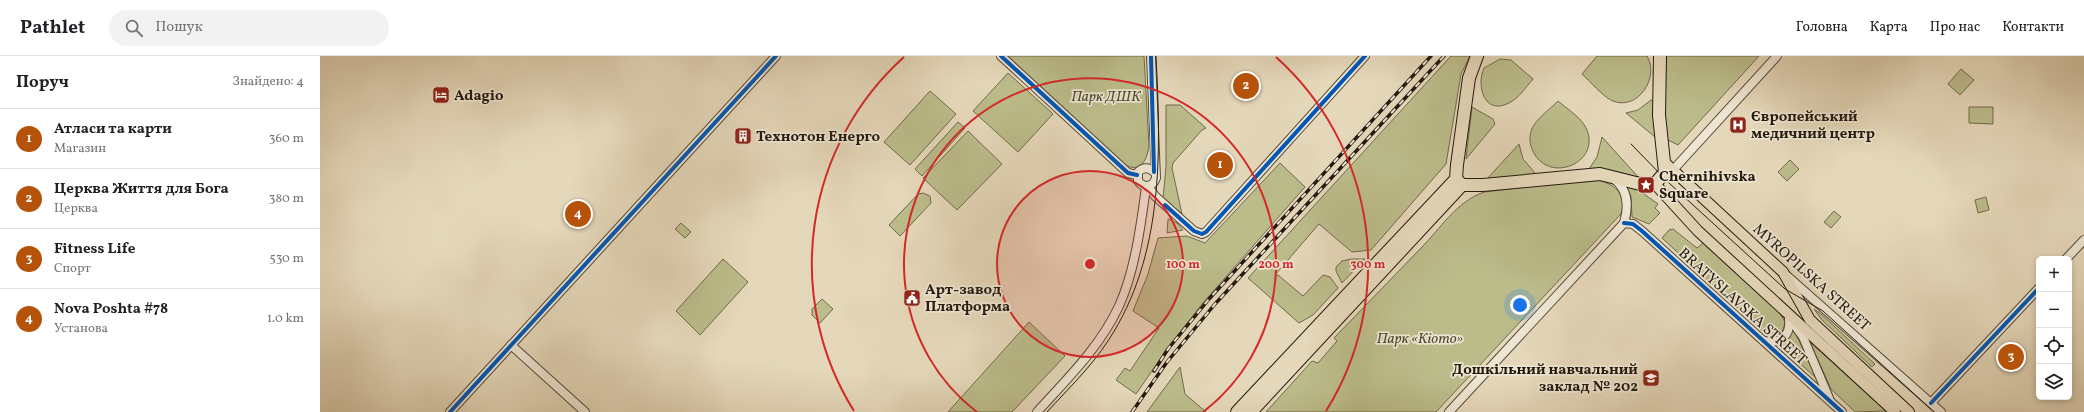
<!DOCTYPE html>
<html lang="uk">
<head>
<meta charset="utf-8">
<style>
	:root { --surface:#fff; --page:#f2f2f2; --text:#202124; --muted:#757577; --line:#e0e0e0; --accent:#b45309 }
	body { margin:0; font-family:Vollkorn,serif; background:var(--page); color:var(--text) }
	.controls { position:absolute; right:12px; bottom:12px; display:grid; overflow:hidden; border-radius:6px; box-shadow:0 2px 6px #0003 }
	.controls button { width:36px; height:36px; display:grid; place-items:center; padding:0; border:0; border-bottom:1px solid var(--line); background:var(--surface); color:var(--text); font:20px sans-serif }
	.you { position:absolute; left:1200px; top:249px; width:14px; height:14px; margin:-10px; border:3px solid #fff; border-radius:50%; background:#1a73e8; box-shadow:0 0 0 6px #1a73e833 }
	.badge { display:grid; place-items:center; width:26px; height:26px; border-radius:50%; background:var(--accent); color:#fff; font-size:13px; font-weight:700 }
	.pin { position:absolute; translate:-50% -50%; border:2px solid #fff; box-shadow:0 1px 4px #0006 }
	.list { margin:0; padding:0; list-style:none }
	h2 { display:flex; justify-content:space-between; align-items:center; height:52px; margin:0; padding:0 16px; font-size:17px }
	h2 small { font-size:13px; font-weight:400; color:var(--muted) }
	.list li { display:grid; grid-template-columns:26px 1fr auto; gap:12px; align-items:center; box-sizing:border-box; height:60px; padding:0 16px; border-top:1px solid var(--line) }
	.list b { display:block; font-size:15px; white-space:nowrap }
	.list p { margin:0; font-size:13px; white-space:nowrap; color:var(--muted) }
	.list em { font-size:13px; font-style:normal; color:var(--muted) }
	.icon { flex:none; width:22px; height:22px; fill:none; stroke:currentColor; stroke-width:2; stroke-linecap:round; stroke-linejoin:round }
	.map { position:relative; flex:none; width:1764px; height:356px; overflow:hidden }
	header { display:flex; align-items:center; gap:24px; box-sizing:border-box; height:56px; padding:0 20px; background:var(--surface); border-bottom:1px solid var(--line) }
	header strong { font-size:19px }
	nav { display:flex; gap:22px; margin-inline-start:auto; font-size:14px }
	.search { width:280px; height:36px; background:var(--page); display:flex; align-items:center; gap:10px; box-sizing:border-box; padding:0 14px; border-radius:22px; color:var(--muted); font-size:15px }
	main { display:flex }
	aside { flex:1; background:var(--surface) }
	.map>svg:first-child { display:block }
	.green { fill:#bcbc8b; stroke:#706a4d }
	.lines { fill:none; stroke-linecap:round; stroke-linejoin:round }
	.minor-casing { stroke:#54493a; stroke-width:10 }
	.major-casing { stroke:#23190f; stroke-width:12 }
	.highway-casing { stroke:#23190f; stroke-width:14 }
	.minor { stroke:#eee6d2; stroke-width:8 }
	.major { stroke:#e5d8ba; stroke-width:10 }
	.highway { stroke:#e5d8ba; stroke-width:12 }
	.tram { stroke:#23190f; stroke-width:1 }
	.rail-casing { stroke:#23190f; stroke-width:3.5 }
	.rail { stroke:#eee6d2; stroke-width:2; stroke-dasharray:6; stroke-linecap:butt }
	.cycleway-casing { stroke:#eee6d2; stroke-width:6 }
	.cycleway { stroke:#0057b8; stroke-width:4 }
	.ring { fill:none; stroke:#d62828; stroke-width:2 }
	.labels { text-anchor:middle; stroke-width:3.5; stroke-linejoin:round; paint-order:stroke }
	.poi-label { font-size:15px; font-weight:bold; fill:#23190f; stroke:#eee6d2; text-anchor:start }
	.park-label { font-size:15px; font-style:italic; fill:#514a34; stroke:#eee6d2 }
	.street-label { font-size:15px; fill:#23190f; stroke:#eee6d2 }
	.centre { fill:#d62828; stroke:#eee6d2; stroke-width:2 }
	.ring-label { font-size:12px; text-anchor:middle; font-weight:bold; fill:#d62828; stroke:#eee6d2; stroke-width:3.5; stroke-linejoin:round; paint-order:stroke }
</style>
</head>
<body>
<header>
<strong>Pathlet</strong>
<div class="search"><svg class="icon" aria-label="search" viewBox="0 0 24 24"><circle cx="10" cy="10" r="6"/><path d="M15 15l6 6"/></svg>Пошук</div>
<nav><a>Головна</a><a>Карта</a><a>Про нас</a><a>Контакти</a></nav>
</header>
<main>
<aside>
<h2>Поруч<small>Знайдено: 4</small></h2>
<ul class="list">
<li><span class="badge">1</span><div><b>Атласи та карти</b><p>Магазин</p></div><em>360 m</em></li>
<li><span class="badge">2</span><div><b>Церква Життя для Бога</b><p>Церква</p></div><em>380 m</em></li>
<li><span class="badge">3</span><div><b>Fitness Life</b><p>Спорт</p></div><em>530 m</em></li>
<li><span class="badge">4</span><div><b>Nova Poshta #78</b><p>Установа</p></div><em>1.0 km</em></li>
</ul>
</aside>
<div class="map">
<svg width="1764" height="356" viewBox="0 0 1764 356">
	<rect width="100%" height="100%" fill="#e5d8ba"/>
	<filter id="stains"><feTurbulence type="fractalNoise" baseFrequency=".005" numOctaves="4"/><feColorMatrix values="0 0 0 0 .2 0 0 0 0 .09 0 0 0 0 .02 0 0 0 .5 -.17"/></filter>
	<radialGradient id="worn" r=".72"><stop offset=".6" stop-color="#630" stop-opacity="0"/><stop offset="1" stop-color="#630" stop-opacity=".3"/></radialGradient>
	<g class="green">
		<path d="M684 0H824L829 90C827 104 821 117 805 109Z"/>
		<polygon points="1131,0 1150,0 1141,18 1126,108 1051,194 1032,196 999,168 955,219 958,219 983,240 1003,219 1010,221 1018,232 993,259 979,267 928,222"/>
		<path d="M1277 0H1327C1340 21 1318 55 1293 45 1284 42 1269 24 1262 18Z"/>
		<polygon points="1344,0 1439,0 1358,89 1346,83 1343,76"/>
		<path d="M1180 3 1191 4 1213 23C1206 31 1199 42 1189 47 1164 60 1156 29 1164 12Z"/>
		<polygon points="1641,13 1654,24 1640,39 1628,28"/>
		<polygon points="688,17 733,58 698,96 653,55"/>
		<polygon points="610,35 636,58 590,109 564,86"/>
		<polygon points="1331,44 1335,45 1335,81 1306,57 1318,54"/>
		<path d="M1238 45C1246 52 1259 60 1265 70 1285 106 1227 131 1212 93 1209 86 1209 76 1214 69 1220 60 1230 53 1238 45Z"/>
		<polygon points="846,49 860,49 886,72 882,74 853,107 852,112 862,158 843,142 846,111"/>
		<polygon points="1152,51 1173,63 1175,68 1146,103"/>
		<polygon points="1649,51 1673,51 1673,68 1649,67"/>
		<polygon points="638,66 645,72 602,120 595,113"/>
		<polygon points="648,75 682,108 637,154 603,122"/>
		<path d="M1282 81 1320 123C1303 116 1288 113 1270 114L1269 113 1277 101Z"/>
		<polygon points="1199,88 1203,103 1215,117 1214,121 1165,125"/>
		<polygon points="1470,104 1479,113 1467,125 1458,116"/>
		<polygon points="960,107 985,131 882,248 850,289 816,338 796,324 805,312 810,315 839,272 813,255 828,218 838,182 867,180 885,187"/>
		<path d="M1273 123C1291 125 1312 140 1300 159L1116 356H946L992 305 998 307 1017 285 1014 282C1043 252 1072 222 1100 193 1121 172 1136 146 1164 136Z"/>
		<polygon points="1305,128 1320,135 1338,148 1335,152 1340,157 1329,168 1312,161 1311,140"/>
		<polygon points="603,137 610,140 611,147 580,180 569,169 598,138"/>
		<polygon points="1666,141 1669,154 1658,157 1655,144"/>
		<polygon points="1514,155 1521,161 1511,172 1504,166"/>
		<polygon points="848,163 857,167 863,174 847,177"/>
		<polygon points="361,167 371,176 365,182 355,173"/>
		<polygon points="1353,173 1377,192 1383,187 1460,257 1465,266 1463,275 1451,280 1445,277 1342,182 1349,174"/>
		<polygon points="403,203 428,226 380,279 356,255"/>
		<polygon points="1031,203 1045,203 1022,227 1016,215 1016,211 1022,205"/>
		<polygon points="502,243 513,253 500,267 492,259 492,253"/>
		<polygon points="1494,253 1501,258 1555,308 1552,311 1502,264"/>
		<polygon points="709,266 745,300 692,356 628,356"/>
		<polygon points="1473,272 1497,323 1459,288 1468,282"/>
		<polygon points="1490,286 1566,355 1535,356 1511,333"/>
		<polygon points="860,311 865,338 886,356 827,356"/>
	</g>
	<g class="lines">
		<defs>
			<g id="minor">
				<polyline points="681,0 808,117 817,119"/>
				<path d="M831 0 836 122C833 131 824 133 818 125V116C823 111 829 111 834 116"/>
				<polyline points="1353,114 1457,0"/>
				<polyline points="828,130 835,140 874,175 882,178 886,176 1045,0"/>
				<polyline points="1304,167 1313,168 1322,175 1522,356"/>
				<polyline points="1746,203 1764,184"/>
				<polyline points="1466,219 1621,356"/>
				<polyline points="1470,263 1483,281 1509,342"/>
				<path d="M1444 285C1461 288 1471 280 1469 262"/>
				<polyline points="191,289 265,356"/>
				<polyline points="1611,347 1719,232"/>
				<polyline points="130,356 456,0"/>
				<path d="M717 356C747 323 780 291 799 250 815 215 821 168 826 131"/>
				<path d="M1129 356 1304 167C1309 150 1308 133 1293 122"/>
			</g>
			<g id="major">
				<polyline points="1344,106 1463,216 1490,264 1589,356"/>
				<polyline points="1335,128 1378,175 1575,356"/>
			</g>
			<g id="highway">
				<polyline points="1157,0 1149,22 1137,109 1136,123 1142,129 1163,129 1280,118 1320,128 1335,128 1345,116 1339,59 1340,0"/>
				<polyline points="917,356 1136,123"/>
				<polyline points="931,356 1142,129"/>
			</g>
		</defs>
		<use href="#minor" class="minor-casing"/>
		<use href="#major" class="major-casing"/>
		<use href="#highway" class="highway-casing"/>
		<use href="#minor" class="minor"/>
		<use href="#major" class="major"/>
		<use href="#highway" class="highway"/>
		<g class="tram">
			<polyline points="1311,88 1349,127 1465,233 1503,255 1614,356"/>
			<path d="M727 356C748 333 771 311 788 285 844 200 841 97 836 0"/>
		</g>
		<defs>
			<g id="rail">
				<polyline points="834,315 848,293 889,243 1111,0"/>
				<polyline points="812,356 847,306 895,248 1124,0"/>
			</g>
		</defs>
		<use href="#rail" class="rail-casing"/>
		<use href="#rail" class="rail"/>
		<defs>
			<g id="cycleway">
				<polyline points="681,0 808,117 817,119"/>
				<polyline points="831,0 834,116"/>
				<polyline points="845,149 874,175 882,178 886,176 1045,0"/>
				<polyline points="1304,167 1313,168 1322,175 1522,356"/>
				<polyline points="1611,347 1719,232"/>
				<polyline points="130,356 456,0"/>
			</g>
		</defs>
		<use href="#cycleway" class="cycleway-casing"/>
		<use href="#cycleway" class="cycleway"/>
	</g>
	<circle cx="770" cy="208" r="93" fill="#d62828" fill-opacity=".12"/>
	<g class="ring">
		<circle cx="770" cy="208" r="93"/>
		<path d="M657 356A186 186 0 1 1 883 356"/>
		<path d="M534 355A278 278 0 0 1 584 1M956 1A278 278 0 0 1 1006 355"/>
	</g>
	<defs>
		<symbol id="hotel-square" viewBox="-11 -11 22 22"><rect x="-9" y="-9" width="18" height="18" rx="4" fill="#8f2418" stroke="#eee6d2"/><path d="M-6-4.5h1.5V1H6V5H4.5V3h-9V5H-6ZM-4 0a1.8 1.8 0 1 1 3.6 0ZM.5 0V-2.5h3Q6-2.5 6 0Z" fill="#fff"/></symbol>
		<symbol id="hospital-square" viewBox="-11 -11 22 22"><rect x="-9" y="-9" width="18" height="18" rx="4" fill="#8f2418" stroke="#eee6d2"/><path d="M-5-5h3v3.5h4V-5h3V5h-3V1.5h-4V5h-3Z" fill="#fff"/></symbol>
		<symbol id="building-square" viewBox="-11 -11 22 22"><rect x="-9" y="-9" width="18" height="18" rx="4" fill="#8f2418" stroke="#eee6d2"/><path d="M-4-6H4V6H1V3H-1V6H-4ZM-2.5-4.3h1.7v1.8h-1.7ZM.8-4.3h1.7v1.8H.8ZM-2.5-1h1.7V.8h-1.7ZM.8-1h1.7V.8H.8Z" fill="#fff"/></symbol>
		<symbol id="sight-square" viewBox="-11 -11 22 22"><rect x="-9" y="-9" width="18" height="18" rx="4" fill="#8f2418" stroke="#eee6d2"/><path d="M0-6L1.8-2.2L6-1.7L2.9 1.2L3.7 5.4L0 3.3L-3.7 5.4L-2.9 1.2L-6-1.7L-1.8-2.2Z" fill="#fff"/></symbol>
		<symbol id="civic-square" viewBox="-11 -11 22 22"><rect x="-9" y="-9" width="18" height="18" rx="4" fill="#8f2418" stroke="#eee6d2"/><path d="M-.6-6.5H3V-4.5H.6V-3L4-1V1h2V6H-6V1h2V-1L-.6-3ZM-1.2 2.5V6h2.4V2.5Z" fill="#fff"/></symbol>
		<symbol id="school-square" viewBox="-11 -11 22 22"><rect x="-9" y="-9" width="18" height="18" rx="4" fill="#8f2418" stroke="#eee6d2"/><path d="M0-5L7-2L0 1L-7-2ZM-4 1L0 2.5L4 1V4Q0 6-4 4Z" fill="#fff"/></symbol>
	</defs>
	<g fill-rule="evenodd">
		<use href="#hotel-square" x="111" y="29" width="20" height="20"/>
		<use href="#hospital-square" x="1408" y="59" width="20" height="20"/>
		<use href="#building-square" x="413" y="70" width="20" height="20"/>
		<use href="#sight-square" x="1316" y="119" width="20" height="20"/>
		<use href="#civic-square" x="582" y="232" width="20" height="20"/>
		<use href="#school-square" x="1321" y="312" width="20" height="20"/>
	</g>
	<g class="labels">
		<g class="poi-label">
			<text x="134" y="44">Adagio</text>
			<text x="1431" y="65">Європейський<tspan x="1431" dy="17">медичний центр</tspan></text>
			<text x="436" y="85">Технотон Енерго</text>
			<text x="1339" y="125">Chernihivska<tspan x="1339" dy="17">Square</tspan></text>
			<text x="605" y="238">Арт-завод<tspan x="605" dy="17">Платформа</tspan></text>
			<text x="1318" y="318" text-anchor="end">Дошкільний навчальний<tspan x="1318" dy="17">заклад № 202</tspan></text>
		</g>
		<g class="park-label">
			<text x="786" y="45">Парк ДШК</text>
			<text x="1100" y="287">Парк «Кіото»</text>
		</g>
		<g class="street-label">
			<text transform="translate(1492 221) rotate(42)" y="5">MYROPILSKA STREET</text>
			<text transform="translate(1423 250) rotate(42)" y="5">BRATYSLAVSKA STREET</text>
		</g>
	</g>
	<circle cx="770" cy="208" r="6" class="centre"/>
	<g class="ring-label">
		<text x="863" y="212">100 m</text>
		<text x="956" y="212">200 m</text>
		<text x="1048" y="212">300 m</text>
	</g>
	<rect width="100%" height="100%" filter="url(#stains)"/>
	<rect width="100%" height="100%" fill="url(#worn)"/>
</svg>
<div class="controls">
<button>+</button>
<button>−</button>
<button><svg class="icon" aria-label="locate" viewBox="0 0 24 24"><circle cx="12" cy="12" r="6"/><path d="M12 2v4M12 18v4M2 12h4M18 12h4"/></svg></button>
<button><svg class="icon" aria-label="layers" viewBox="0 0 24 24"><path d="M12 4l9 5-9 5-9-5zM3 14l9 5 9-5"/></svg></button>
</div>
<div class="you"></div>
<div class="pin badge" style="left:900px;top:109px">1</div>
<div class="pin badge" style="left:926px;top:30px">2</div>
<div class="pin badge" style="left:1691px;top:301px">3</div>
<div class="pin badge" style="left:258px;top:158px">4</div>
</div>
</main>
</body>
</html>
